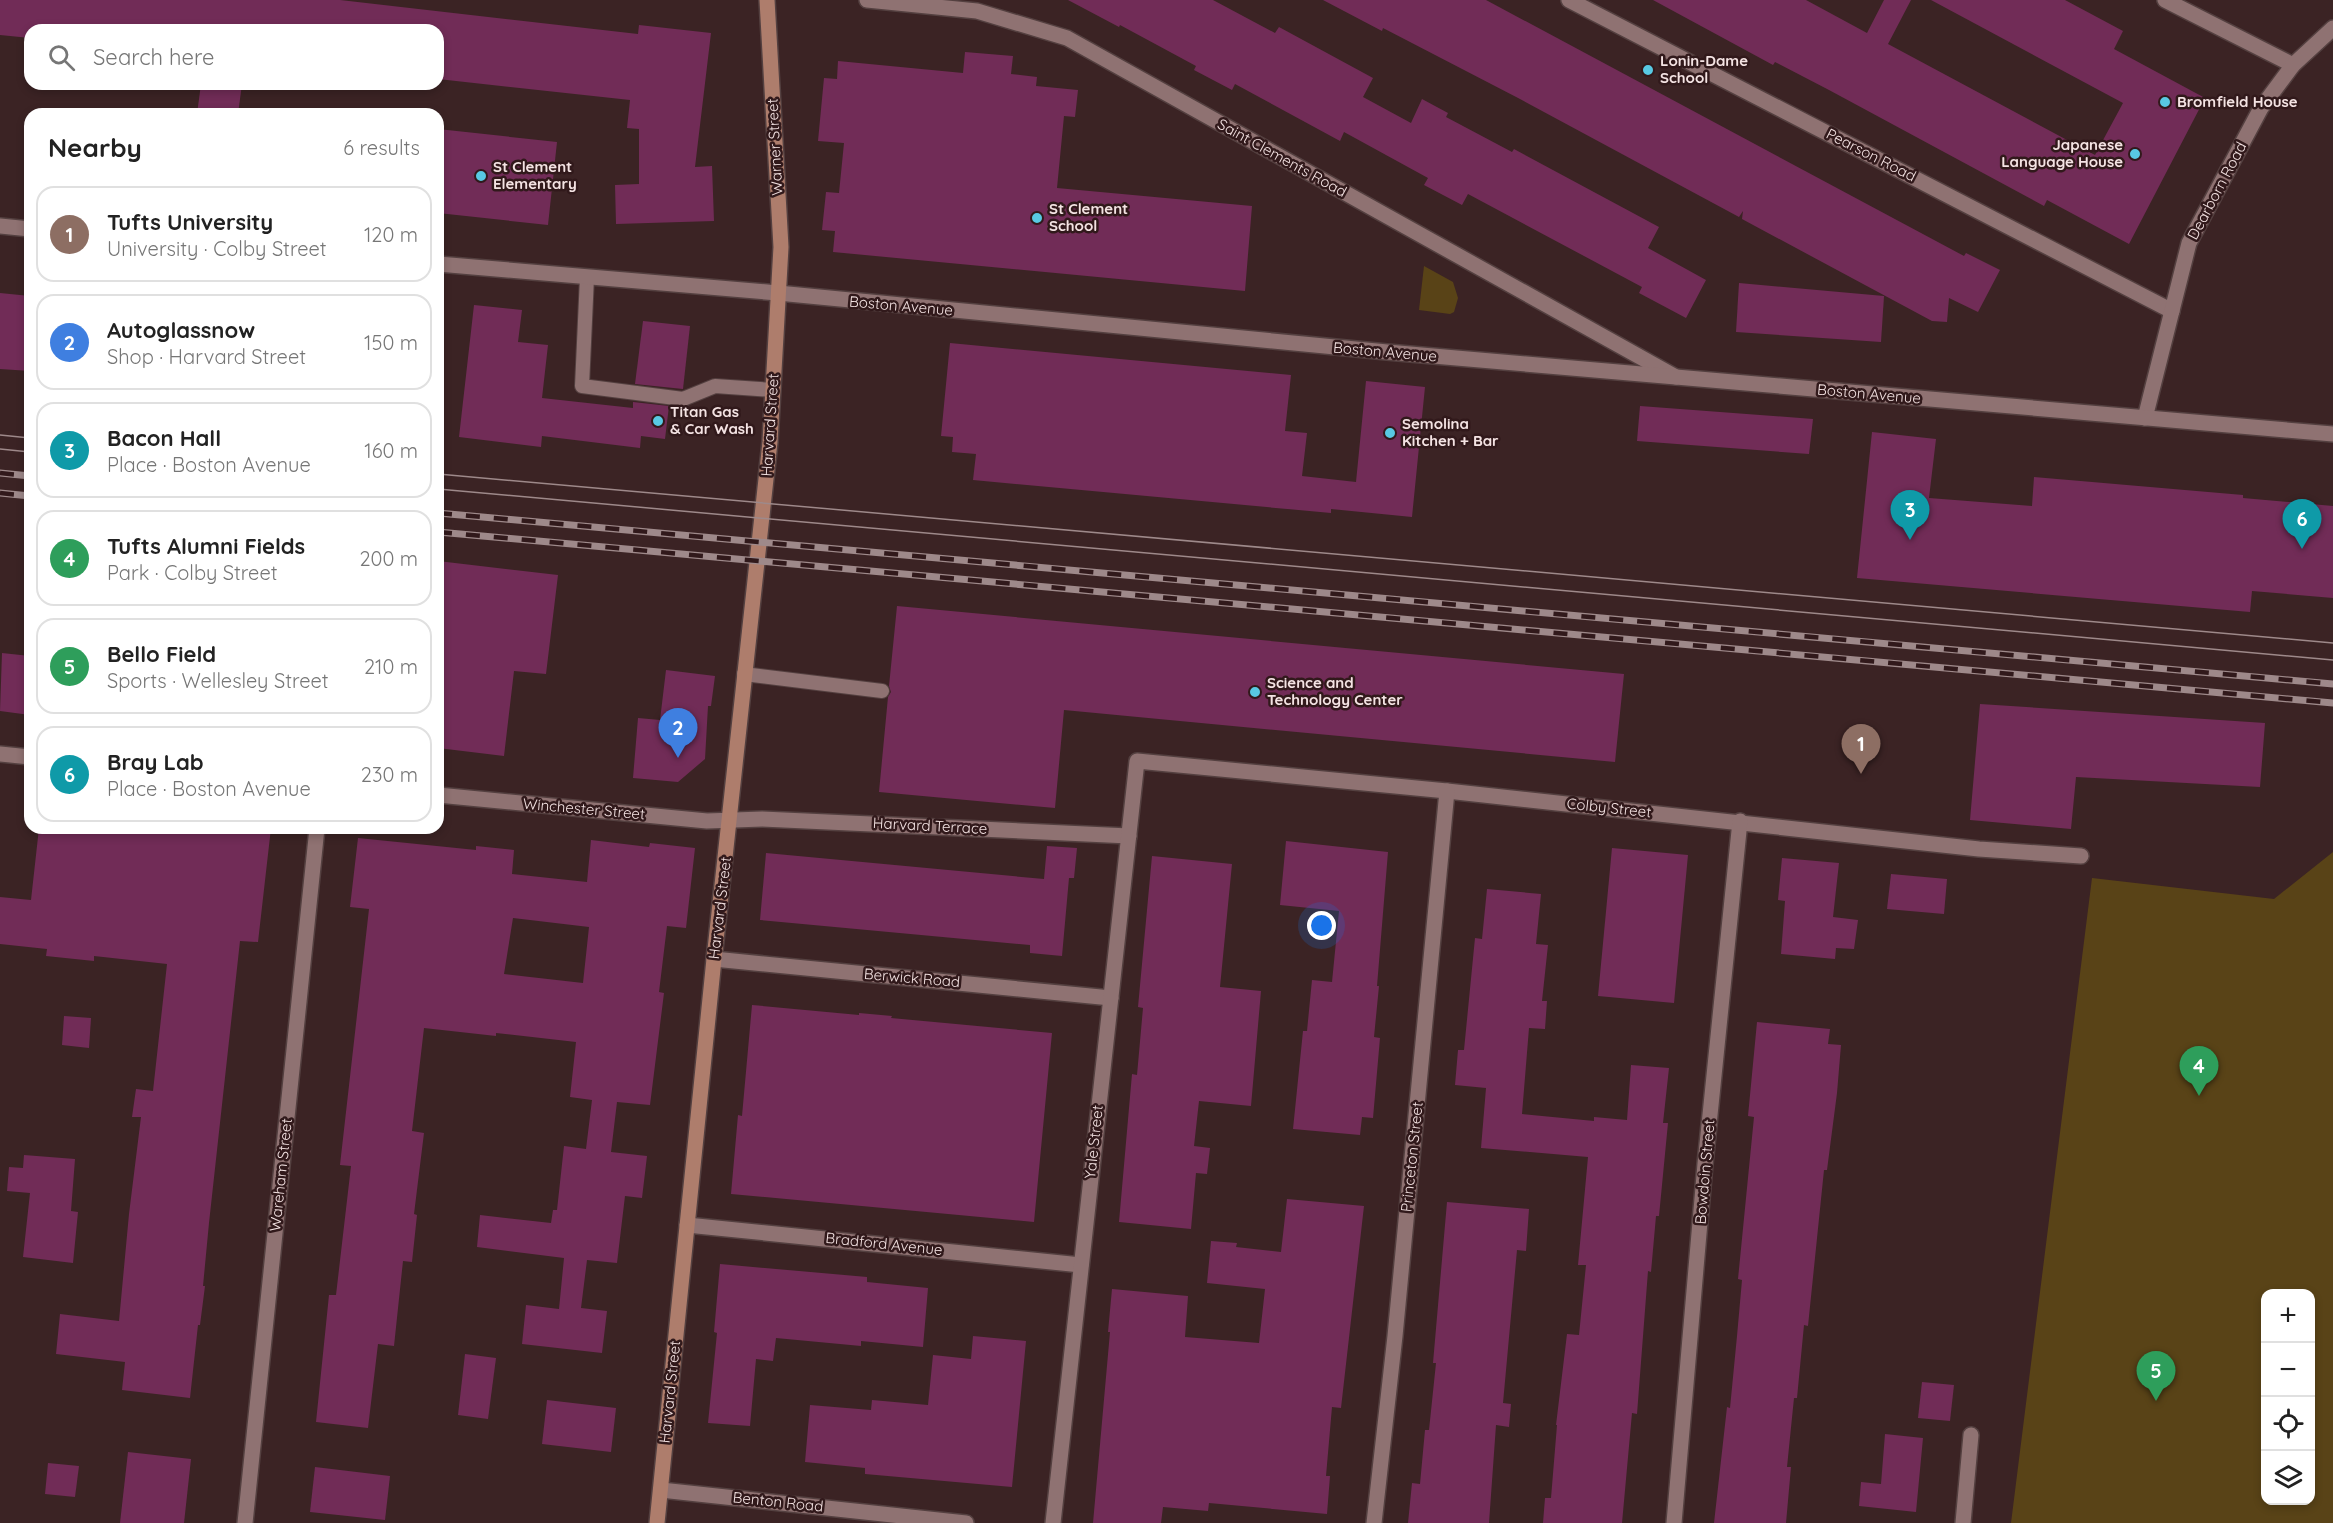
<!DOCTYPE html>
<html lang="en">
<head>
<meta charset="utf-8">
<style>
	:root { --surface:#fff; --page:#f2f2f2; --text:#222; --muted:#767676; --line:#e0e0e0; --accent:#d93025 }
	body { margin:0; font-family:Quicksand,sans-serif; background:var(--page); color:var(--text) }
	.controls { position:absolute; right:18px; bottom:18px; display:grid; overflow:hidden; border-radius:12px; box-shadow:0 3px 9px #0003 }
	.controls button { width:54px; height:54px; display:grid; place-items:center; padding:0; border:0; border-bottom:2px solid var(--line); background:var(--surface); color:var(--text); font:30px sans-serif }
	.you { position:absolute; left:1322px; top:926px; width:21px; height:21px; margin:-15px; border:4px solid #fff; border-radius:50%; background:#1a73e8; box-shadow:0 0 0 9px #1a73e833 }
	.badge { display:grid; place-items:center; width:39px; height:39px; border-radius:50%; background:var(--accent); color:#fff; font-size:20px; font-weight:700 }
	.pin { position:absolute; translate:-50% -50px; filter:drop-shadow(0 2px 3px #0008) }
	.pin::after { content:''; position:absolute; top:32px; width:21px; height:18px; background:inherit; clip-path:polygon(0 0,100% 0,50% 100%) }
	.list { margin:0; padding:0; list-style:none }
	h2 { display:flex; justify-content:space-between; align-items:center; height:78px; margin:0; padding:0 24px; font-size:26px }
	h2 small { font-size:20px; font-weight:400; color:var(--muted) }
	.list li { display:grid; grid-template-columns:39px 1fr auto; gap:18px; align-items:center; box-sizing:border-box; height:96px; margin:0 12px 12px; padding:0 12px; border:2px solid var(--line); border-radius:18px }
	.list b { display:block; font-size:22px; white-space:nowrap }
	.list p { margin:0; font-size:20px; white-space:nowrap; color:var(--muted) }
	.list em { font-size:20px; font-style:normal; color:var(--muted) }
	.icon { flex:none; width:33px; height:33px; fill:none; stroke:currentColor; stroke-width:2; stroke-linecap:round; stroke-linejoin:round }
	.map { position:relative; flex:none; width:2333px; height:1523px; overflow:hidden }
	.search { position:absolute; background:var(--surface); box-shadow:0 3px 9px #0003; left:24px; top:24px; width:420px; height:66px; display:flex; align-items:center; gap:15px; box-sizing:border-box; padding:0 21px; border-radius:18px; color:var(--muted); font-size:22px }
	.panel { position:absolute; background:var(--surface); box-shadow:0 3px 9px #0003; left:24px; top:108px; width:420px; height:726px; border-radius:18px }
	.map>svg:first-child { display:block }
	.green { fill:#594317; fill-rule:evenodd }
	.building { fill:#712c57; fill-rule:evenodd }
	.lines { fill:none; stroke-linecap:round; stroke-linejoin:round }
	.service-casing { stroke:#544040; stroke-width:16 }
	.minor-casing { stroke:#544040; stroke-width:18 }
	.tertiary-casing { stroke:#544040; stroke-width:18 }
	.secondary-casing { stroke:#544040; stroke-width:18 }
	.service { stroke:#8f7272; stroke-width:14 }
	.minor { stroke:#8f7272; stroke-width:15 }
	.tertiary { stroke:#8f7272; stroke-width:15 }
	.secondary { stroke:#ae7d6c; stroke-width:15 }
	.tram { stroke:#9e898a; stroke-width:1.5 }
	.rail-casing { stroke:#9e898a; stroke-width:7 }
	.rail { stroke:#31191b; stroke-width:4.5; stroke-dasharray:14; stroke-linecap:butt }
	.poi-dot { fill:#58c9e3; stroke:#31191b; stroke-width:2 }
	.labels { text-anchor:middle; stroke-width:5; stroke-linejoin:round; paint-order:stroke }
	.poi-label { font-size:15px; font-weight:bold; fill:#f4e3e3; stroke:#31191b; text-anchor:start }
	.street-label { font-size:15px; fill:#f4e3e3; stroke:#31191b }
</style>
</head>
<body>
<div class="map">
<svg width="2333" height="1523" viewBox="0 0 2333 1523">
	<rect width="100%" height="100%" fill="#3b2324"/>
	<g class="green">
		<polygon points="1424,266 1453,282 1458,298 1454,312 1450,314 1419,310"/>
		<path d="M2333 852V1523H2011L2092 878 2274 899ZM2266 1294H2310V1500H2266Z"/>
	</g>
	<g class="building">
		<polygon points="0,0 340,0 638,34 639,25 711,33 695,167 712,166 714,221 616,224 615,185 639,184 639,129 627,128 630,100 438,79 438,30 30,30 30,38 0,35"/>
		<polygon points="1068,0 1213,0 1275,33 1279,27 1373,78 1363,97 1411,123 1422,99 1448,113 1446,117 1512,152 1514,149 1659,227 1648,248 1706,280 1686,318 1639,293 1642,287 1468,194 1462,205 1424,185 1428,178 1344,132 1340,141 1235,84 1232,90 1194,70 1196,66 1120,25 1119,27"/>
		<polygon points="1323,0 1486,0 1964,256 1966,253 2000,270 1978,312 1949,298 1947,322 1932,321 1742,219 1743,211 1739,217 1520,99 1383,28 1382,31"/>
		<polygon points="1653,0 1806,0 1867,33 1884,0 1911,0 1888,44 2095,155 2123,103 1931,0 2065,0 2123,31 2114,49 2205,98 2129,244 2047,200 2044,206 1829,90 1775,62 1773,65"/>
		<polygon points="965,52 1013,56 1011,74 1037,77 1036,86 1078,90 1075,117 1064,116 1057,188 1252,206 1245,291 833,252 835,231 822,230 826,192 839,193 844,143 818,141 824,78 837,79 838,61 963,73"/>
		<polygon points="201,84 242,84 238,114 197,114"/>
		<polygon points="438,129 557,142 548,225 438,213"/>
		<polygon points="1739,283 1884,296 1881,342 1736,332"/>
		<polygon points="0,293 30,296 30,371 0,369"/>
		<polygon points="474,305 522,310 518,342 548,345 542,398 633,408 633,402 669,406 665,439 641,436 640,448 542,436 541,447 459,437"/>
		<polygon points="643,321 690,326 683,389 635,384"/>
		<polygon points="950,343 1291,375 1285,431 1307,433 1302,476 1356,482 1366,381 1425,387 1412,517 1331,509 1331,513 973,480 976,454 952,452 953,437 941,436"/>
		<polygon points="1640,406 1813,419 1809,454 1637,441"/>
		<polygon points="1872,432 1936,439 1929,498 2032,506 2034,477 2243,495 2243,498 2333,506 2333,598 2252,591 2250,612 1857,578"/>
		<polygon points="438,561 558,575 546,674 514,671 504,756 438,748"/>
		<polygon points="897,606 1624,674 1615,762 1064,710 1055,808 879,792 888,697 891,692 889,686"/>
		<polygon points="2,653 30,656 30,715 0,711"/>
		<polygon points="666,670 715,676 711,706 708,706 705,759 678,782 633,778 638,718 660,720"/>
		<polygon points="1980,704 2265,723 2260,787 2076,777 2071,829 1970,820"/>
		<polygon points="39,828 271,828 258,942 240,941 209,1223 203,1286 205,1286 200,1325 198,1325 190,1398 122,1390 125,1362 56,1354 60,1314 119,1321 129,1214 141,1117 132,1117 136,1089 153,1091 167,964 94,956 94,961 46,956 47,949 0,944 0,897 31,900"/>
		<path d="M358 838 476 850V846L514 850 512 874 587 882 591 840 649 847 650 843 695 848 686 928 667 926 659 992 664 993 650 1105 617 1102 611 1152 647 1156 642 1198 625 1196 617 1263 587 1260 581 1308 607 1311 602 1353 522 1344 526 1305 559 1309 564 1258 477 1247 480 1215 551 1223 553 1210H557L564 1146 586 1149 592 1100 570 1097 576 1042 496 1033V1036L424 1028 412 1131 424 1133 414 1214 417 1215 412 1262 403 1261 394 1346 378 1344 368 1428 316 1422 329 1295H336L351 1166 340 1165 369 909 350 907ZM513 918 589 927 583 983 504 974Z"/>
		<polygon points="1286,841 1388,852 1377,986 1379,986 1374,1037 1380,1038 1373,1118 1362,1117 1360,1135 1293,1129 1303,1031 1307,1031 1312,980 1332,982 1339,911 1280,905"/>
		<polygon points="1047,846 1077,848 1074,878 1069,878 1062,956 1030,953 1030,945 760,920 766,853 1044,879"/>
		<polygon points="1612,848 1688,855 1674,1003 1598,996"/>
		<polygon points="1152,856 1232,864 1220,987 1261,991 1251,1106 1199,1101 1194,1146 1210,1148 1207,1174 1196,1173 1191,1229 1119,1222 1132,1074 1137,1075 1143,1008 1138,1007"/>
		<polygon points="1782,858 1839,863 1833,917 1858,920 1854,949 1836,948 1835,959 1781,954 1785,901 1778,900"/>
		<polygon points="1891,874 1947,879 1944,914 1887,909"/>
		<polygon points="1487,889 1541,894 1536,944 1548,945 1542,1001 1547,1001 1545,1029 1529,1028 1522,1114 1594,1121 1594,1117 1627,1120 1631,1065 1669,1068 1663,1123 1668,1123 1659,1216 1656,1216 1651,1272 1648,1271 1637,1414 1632,1413 1622,1523 1543,1523 1545,1498 1551,1498 1557,1425 1556,1425 1567,1334 1579,1335 1586,1265 1578,1265 1588,1157 1481,1148 1486,1088 1455,1085 1458,1050 1464,1050 1475,938 1482,939"/>
		<polygon points="752,1005 859,1015 859,1013 892,1016 891,1018 1052,1033 1034,1222 731,1194 738,1115 742,1116"/>
		<polygon points="64,1016 91,1018 89,1048 62,1045"/>
		<polygon points="1757,1022 1830,1029 1828,1044 1841,1045 1837,1093 1827,1170 1824,1170 1808,1326 1804,1325 1797,1398 1794,1398 1787,1467 1791,1467 1786,1523 1714,1523 1727,1407 1730,1408 1737,1336 1742,1280 1738,1279 1754,1117 1748,1116"/>
		<polygon points="24,1155 75,1159 71,1211 78,1212 73,1263 23,1257 30,1193 7,1191 9,1167 23,1168"/>
		<polygon points="1287,1199 1364,1206 1341,1408 1332,1407 1326,1476 1330,1476 1327,1514 1209,1503 1208,1511 1163,1507 1161,1523 1093,1523 1110,1332 1108,1332 1112,1289 1188,1296 1185,1337 1259,1343 1265,1289 1207,1283 1211,1241 1237,1243 1236,1247 1281,1252"/>
		<polygon points="1447,1202 1529,1209 1526,1251 1517,1250 1503,1403 1511,1404 1509,1427 1496,1425 1489,1523 1408,1523 1412,1483 1420,1484 1425,1430 1429,1430 1436,1363 1433,1363"/>
		<polygon points="720,1264 867,1277 867,1282 928,1288 923,1347 861,1341 861,1346 776,1338 773,1361 756,1359 750,1426 708,1423 717,1333 714,1332"/>
		<polygon points="973,1336 1026,1341 1012,1487 865,1474 865,1468 805,1462 810,1405 871,1410 872,1400 928,1405 933,1355 971,1359"/>
		<polygon points="465,1354 496,1358 488,1419 458,1415"/>
		<polygon points="1922,1382 1954,1385 1950,1421 1918,1418"/>
		<polygon points="547,1400 616,1408 611,1452 542,1444"/>
		<polygon points="1885,1434 1923,1438 1916,1512 1859,1506 1861,1482 1881,1484"/>
		<polygon points="128,1452 191,1459 184,1523 120,1523"/>
		<polygon points="48,1463 79,1466 75,1497 45,1494"/>
		<polygon points="315,1467 390,1476 385,1520 310,1512"/>
	</g>
	<g class="lines">
		<defs>
			<g id="service">
				<polyline points="587,277 582,386 683,399 715,386 773,390"/>
				<polyline points="744,674 882,691"/>
			</g>
			<g id="minor">
				<polyline points="867,0 977,11 1067,38 1676,377"/>
				<polyline points="1569,0 2172,311"/>
				<polyline points="2165,0 2293,65"/>
				<polyline points="2145,418 2189,243 2261,108 2293,65 2333,28"/>
				<polyline points="0,754 30,757"/>
				<polyline points="438,795 707,821 762,819 1129,836"/>
				<polyline points="714,959 1111,998"/>
				<polyline points="687,1225 1081,1265"/>
				<polyline points="661,1490 966,1523"/>
				<polyline points="245,1523 317,828"/>
				<polyline points="1053,1523 1137,761 1447,791 1979,849 2081,856"/>
				<polyline points="1374,1523 1395,1336 1447,791"/>
				<polyline points="1674,1523 1705,1164 1740,821"/>
				<polyline points="1963,1523 1971,1435"/>
			</g>
			<g id="tertiary">
				<polyline points="0,226 30,229"/>
				<polyline points="438,264 778,293 1387,352 2333,434"/>
			</g>
			<polyline id="secondary" points="657,1523 714,959 770,442 781,247 767,0"/>
		</defs>
		<use href="#service" class="service-casing"/>
		<use href="#minor" class="minor-casing"/>
		<use href="#tertiary" class="tertiary-casing"/>
		<use href="#secondary" class="secondary-casing"/>
		<use href="#service" class="service"/>
		<use href="#minor" class="minor"/>
		<use href="#tertiary" class="tertiary"/>
		<use href="#secondary" class="secondary"/>
		<g class="tram">
			<polyline points="0,435 30,438"/>
			<polyline points="0,449 30,452"/>
			<polyline points="438,474 2333,643"/>
			<polyline points="438,489 2333,660"/>
		</g>
		<defs>
			<g id="rail">
				<polyline points="0,473 30,476"/>
				<polyline points="0,493 30,496"/>
				<polyline points="438,513 2333,684"/>
				<polyline points="438,532 2333,703"/>
			</g>
		</defs>
		<use href="#rail" class="rail-casing"/>
		<use href="#rail" class="rail"/>
	</g>
	<g class="poi-dot">
		<circle cx="1648" cy="70" r="6"/>
		<circle cx="2165" cy="102" r="6"/>
		<circle cx="2135" cy="154" r="6"/>
		<circle cx="481" cy="176" r="6"/>
		<circle cx="1037" cy="218" r="6"/>
		<circle cx="658" cy="421" r="6"/>
		<circle cx="1390" cy="433" r="6"/>
		<circle cx="1255" cy="692" r="6"/>
	</g>
	<g class="labels">
		<g class="poi-label">
			<text x="1660" y="66">Lonin-Dame<tspan x="1660" dy="17">School</tspan></text>
			<text x="2177" y="107">Bromfield House</text>
			<text x="2123" y="150" text-anchor="end">Japanese<tspan x="2123" dy="17">Language House</tspan></text>
			<text x="493" y="172">St Clement<tspan x="493" dy="17">Elementary</tspan></text>
			<text x="1049" y="214">St Clement<tspan x="1049" dy="17">School</tspan></text>
			<text x="670" y="417">Titan Gas<tspan x="670" dy="17">&amp; Car Wash</tspan></text>
			<text x="1402" y="429">Semolina<tspan x="1402" dy="17">Kitchen + Bar</tspan></text>
			<text x="1267" y="688">Science and<tspan x="1267" dy="17">Technology Center</tspan></text>
		</g>
		<g class="street-label">
			<text transform="translate(775 147) rotate(-93)" y="5">Warner Street</text>
			<text transform="translate(1871 155) rotate(27)" y="5">Pearson Road</text>
			<text transform="translate(1282 158) rotate(29)" y="5">Saint Clements Road</text>
			<text transform="translate(2217 191) rotate(-62)" y="5">Dearborn Road</text>
			<text transform="translate(901 306) rotate(5)" y="5">Boston Avenue</text>
			<text transform="translate(1385 352) rotate(5)" y="5">Boston Avenue</text>
			<text transform="translate(1869 394) rotate(5)" y="5">Boston Avenue</text>
			<text transform="translate(770 425) rotate(-86)" y="5">Harvard Street</text>
			<text transform="translate(1609 808) rotate(6)" y="5">Colby Street</text>
			<text transform="translate(584 809) rotate(5)" y="5">Winchester Street</text>
			<text transform="translate(930 826) rotate(3)" y="5">Harvard Terrace</text>
			<text transform="translate(720 908) rotate(-83)" y="5">Harvard Street</text>
			<text transform="translate(912 978) rotate(5)" y="5">Berwick Road</text>
			<text transform="translate(1094 1142) rotate(-84)" y="5">Yale Street</text>
			<text transform="translate(1412 1157) rotate(-84)" y="5">Princeton Street</text>
			<text transform="translate(1705 1172) rotate(-85)" y="5">Bowdoin Street</text>
			<text transform="translate(281 1175) rotate(-84)" y="5">Wareham Street</text>
			<text transform="translate(884 1244) rotate(6)" y="5">Bradford Avenue</text>
			<text transform="translate(670 1392) rotate(-84)" y="5">Harvard Street</text>
			<text transform="translate(778 1502) rotate(6)" y="5">Benton Road</text>
		</g>
	</g>
</svg>
<div class="controls">
<button>+</button>
<button>−</button>
<button><svg class="icon" aria-label="locate" viewBox="0 0 24 24"><circle cx="12" cy="12" r="6"/><path d="M12 2v4M12 18v4M2 12h4M18 12h4"/></svg></button>
<button><svg class="icon" aria-label="layers" viewBox="0 0 24 24"><path d="M12 4l9 5-9 5-9-5zM3 14l9 5 9-5"/></svg></button>
</div>
<div class="you"></div>
<div class="pin badge" style="left:1861px;top:774px;background:#8d6e63">1</div>
<div class="pin badge" style="left:678px;top:758px;background:#3f7fe0">2</div>
<div class="pin badge" style="left:1910px;top:540px;background:#0f9aa8">3</div>
<div class="pin badge" style="left:2199px;top:1096px;background:#2e9e5b">4</div>
<div class="pin badge" style="left:2156px;top:1401px;background:#2e9e5b">5</div>
<div class="pin badge" style="left:2302px;top:549px;background:#0f9aa8">6</div>
<div class="search"><svg class="icon" aria-label="search" viewBox="0 0 24 24"><circle cx="10" cy="10" r="6"/><path d="M15 15l6 6"/></svg>Search here</div>
<section class="panel">
<h2>Nearby<small>6 results</small></h2>
<ul class="list">
<li><span class="badge" style="background:#8d6e63">1</span><div><b>Tufts University</b><p>University · Colby Street</p></div><em>120 m</em></li>
<li><span class="badge" style="background:#3f7fe0">2</span><div><b>Autoglassnow</b><p>Shop · Harvard Street</p></div><em>150 m</em></li>
<li><span class="badge" style="background:#0f9aa8">3</span><div><b>Bacon Hall</b><p>Place · Boston Avenue</p></div><em>160 m</em></li>
<li><span class="badge" style="background:#2e9e5b">4</span><div><b>Tufts Alumni Fields</b><p>Park · Colby Street</p></div><em>200 m</em></li>
<li><span class="badge" style="background:#2e9e5b">5</span><div><b>Bello Field</b><p>Sports · Wellesley Street</p></div><em>210 m</em></li>
<li><span class="badge" style="background:#0f9aa8">6</span><div><b>Bray Lab</b><p>Place · Boston Avenue</p></div><em>230 m</em></li>
</ul>
</section>
</div>
</body>
</html>
